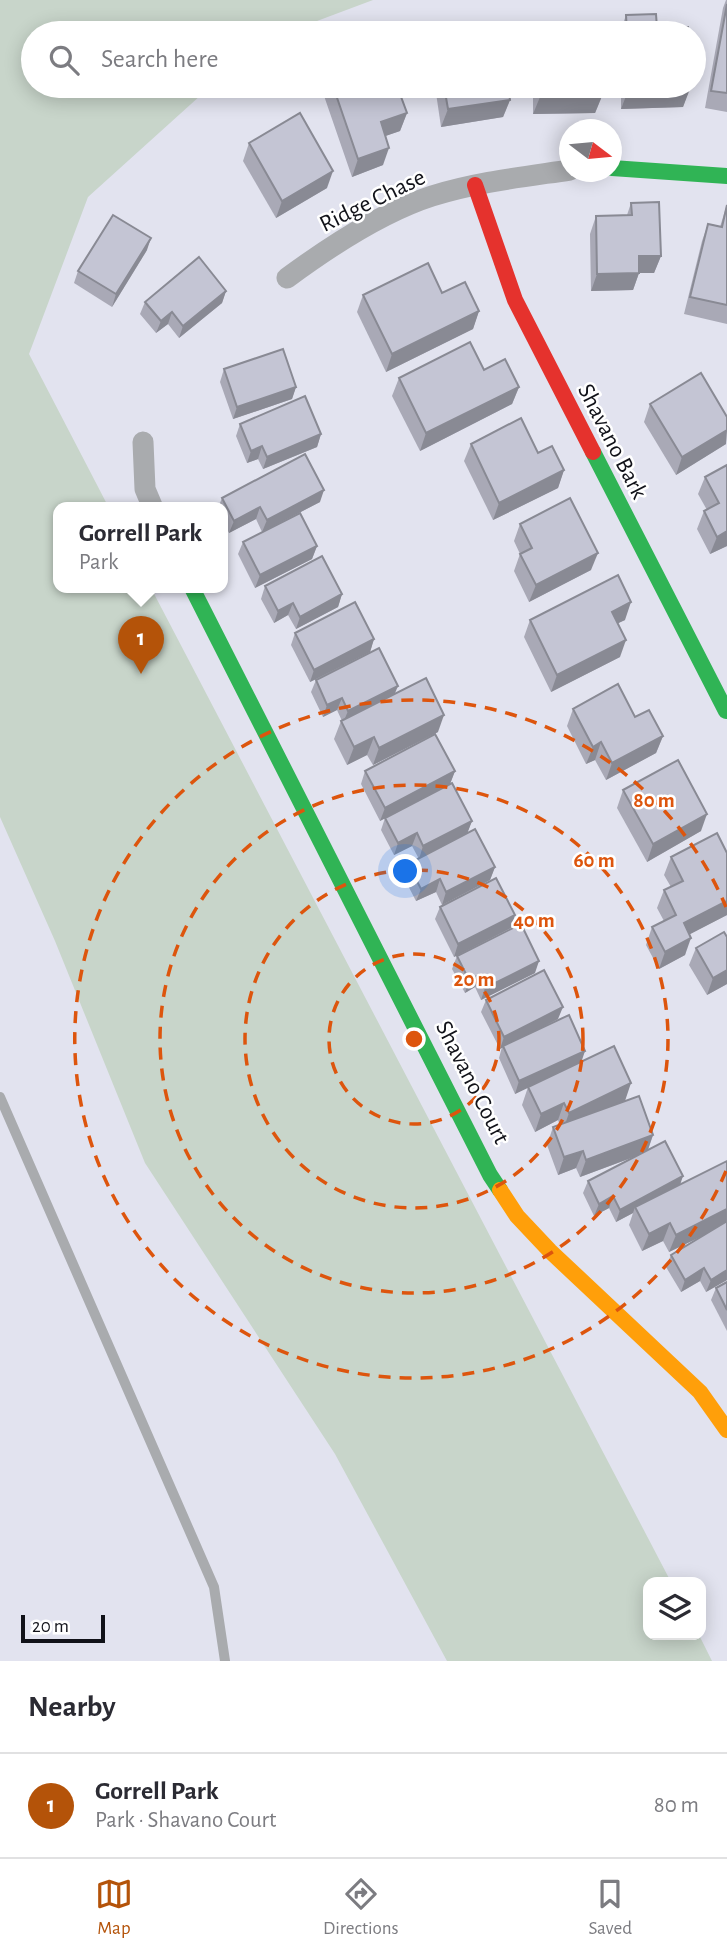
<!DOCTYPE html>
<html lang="en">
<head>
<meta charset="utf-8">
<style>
	:root { --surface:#fff; --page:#f2f2f3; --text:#2b2b33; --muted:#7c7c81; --line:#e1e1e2; --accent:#b45309 }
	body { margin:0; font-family:"Alegreya Sans",sans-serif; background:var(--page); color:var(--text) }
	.controls { position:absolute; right:21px; bottom:21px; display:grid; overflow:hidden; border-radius:14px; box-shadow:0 4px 18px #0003 }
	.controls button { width:63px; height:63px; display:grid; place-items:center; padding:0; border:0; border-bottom:2px solid var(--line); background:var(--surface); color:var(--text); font:35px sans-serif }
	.compass { position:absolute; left:559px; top:119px; width:63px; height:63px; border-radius:50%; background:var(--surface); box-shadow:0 4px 18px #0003; rotate:106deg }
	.scale { position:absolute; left:21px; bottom:18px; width:84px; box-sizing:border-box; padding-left:7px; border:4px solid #111219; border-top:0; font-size:19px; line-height:24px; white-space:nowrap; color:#111219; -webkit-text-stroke:5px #fff; paint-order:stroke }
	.you { position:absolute; left:406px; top:872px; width:24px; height:24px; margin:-18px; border:5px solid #fff; border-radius:50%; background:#1a73e8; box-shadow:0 0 0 10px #1a73e833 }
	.badge { display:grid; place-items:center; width:46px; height:46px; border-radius:50%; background:var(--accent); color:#fff; font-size:23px; font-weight:700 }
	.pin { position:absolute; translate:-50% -58px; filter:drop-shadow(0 2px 4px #0008) }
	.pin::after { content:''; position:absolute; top:37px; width:24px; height:21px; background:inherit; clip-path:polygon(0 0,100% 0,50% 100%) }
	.popup { position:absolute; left:53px; top:502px; width:175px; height:91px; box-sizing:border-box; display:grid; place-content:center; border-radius:14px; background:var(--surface); filter:drop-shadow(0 2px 5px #0005); font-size:23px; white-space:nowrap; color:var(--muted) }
	.popup b { font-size:26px; color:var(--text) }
	.popup::after { content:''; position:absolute; left:50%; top:100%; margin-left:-14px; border:14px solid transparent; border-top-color:var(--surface) }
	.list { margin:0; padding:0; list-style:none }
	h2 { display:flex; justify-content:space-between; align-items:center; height:91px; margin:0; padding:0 28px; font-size:30px }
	h2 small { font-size:23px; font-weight:400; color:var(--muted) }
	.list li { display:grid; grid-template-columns:46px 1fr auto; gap:21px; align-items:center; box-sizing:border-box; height:105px; padding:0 28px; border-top:2px solid var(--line) }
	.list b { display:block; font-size:26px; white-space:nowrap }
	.list p { margin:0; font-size:23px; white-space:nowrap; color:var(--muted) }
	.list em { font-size:23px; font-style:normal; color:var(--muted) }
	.icon { flex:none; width:38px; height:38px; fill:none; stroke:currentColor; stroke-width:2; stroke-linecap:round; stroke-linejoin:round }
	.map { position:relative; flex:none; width:727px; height:1661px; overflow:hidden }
	.search { position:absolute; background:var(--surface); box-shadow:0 4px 18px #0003; left:21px; right:21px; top:21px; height:77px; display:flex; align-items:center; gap:18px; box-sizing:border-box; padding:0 24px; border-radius:38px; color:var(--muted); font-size:26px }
	.sheet { height:196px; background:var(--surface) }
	nav { display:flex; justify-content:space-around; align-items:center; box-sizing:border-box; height:98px; border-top:2px solid var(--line); background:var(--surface); font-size:19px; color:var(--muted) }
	nav a { display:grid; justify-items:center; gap:4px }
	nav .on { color:var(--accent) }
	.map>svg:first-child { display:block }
	.green { fill:#c8d5ca }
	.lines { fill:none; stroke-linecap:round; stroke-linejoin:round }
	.lane { stroke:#a9abae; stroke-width:10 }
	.street { stroke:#a9abae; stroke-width:21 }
	.fast { stroke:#30b455; stroke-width:16 }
	.slow { stroke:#ff9f0a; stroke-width:16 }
	.jam { stroke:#e5322d; stroke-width:16 }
	.wall { fill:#a9a9b6 }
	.shaded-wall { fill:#898a94 }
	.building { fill:#c4c5d4; stroke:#898a94; stroke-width:2 }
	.ring { fill:none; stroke:#dd550d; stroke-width:3.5; stroke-dasharray:12 9 }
	.labels { text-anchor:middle; stroke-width:5; stroke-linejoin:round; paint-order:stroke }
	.street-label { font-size:24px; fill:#111219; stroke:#fff }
	.centre { fill:#dd550d; stroke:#fff; stroke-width:3.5 }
	.ring-label { font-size:21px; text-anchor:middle; font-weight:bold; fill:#dd550d; stroke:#fff; stroke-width:5; stroke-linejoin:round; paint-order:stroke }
</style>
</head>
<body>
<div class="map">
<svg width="727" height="1661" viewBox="0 0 727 1661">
	<rect width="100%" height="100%" fill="#e2e3ef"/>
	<polygon class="green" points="0,0 373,0 285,33 33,33 33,86 211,86 88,197 29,354 109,508 59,508 59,588 151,588 671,1582 648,1582 648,1635 699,1635 712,1661 447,1661 335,1454 145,1163 55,941 0,817"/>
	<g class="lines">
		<polyline class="lane" points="0,1097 214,1587 225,1661"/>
		<g class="street">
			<path d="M287 278C329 247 382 212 432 196 477 182 523 177 570 170"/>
			<polyline points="143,442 145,489 153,508"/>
		</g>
		<g class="fast">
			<polyline points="612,168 727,176"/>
			<polyline points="593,452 726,711"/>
			<polyline points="192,588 490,1175 500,1190"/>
		</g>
		<polyline class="slow" points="500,1190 517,1216 550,1251 700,1392 727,1430"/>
		<polyline class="jam" points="475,185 515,300 593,452"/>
	</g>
	<g class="wall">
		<polygon points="726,0 727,0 727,112 705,108 723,8"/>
		<polygon points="626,15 657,28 688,33 620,33"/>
		<polygon points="323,86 397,86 407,113 400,131 385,136 383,165 352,177 322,90"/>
		<polygon points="435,86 508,86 510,100 503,117 441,127"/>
		<polygon points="533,86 601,86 602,96 595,113 533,114"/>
		<polygon points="621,86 690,86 683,107 621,109"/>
		<polygon points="249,143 327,188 276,218 243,161"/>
		<polygon points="631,203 661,256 654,273 639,273 633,290 591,291 590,234 596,216 627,215"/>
		<polygon points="727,204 727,324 684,314 702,241 708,224 720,227"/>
		<polygon points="147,250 112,307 74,283 78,271"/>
		<polygon points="226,291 222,303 179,338 168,324 156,333 140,314 145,302"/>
		<polygon points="442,293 479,311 473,329 386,372 357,312 363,295"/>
		<polygon points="224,369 296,387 292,399 233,419 220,382"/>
		<polygon points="484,370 519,387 512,404 420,451 392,396 399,378"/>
		<polygon points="650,404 727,417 726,444 676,475 644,422"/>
		<polygon points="240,424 321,434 317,447 263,469 258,459 247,463 236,436"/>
		<polygon points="471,444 538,453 564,470 558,488 493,520 464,461"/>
		<polygon points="727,465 727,546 710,554 697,529 704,511 707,510 698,494 705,477"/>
		<polygon points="222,498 320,502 264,531 317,546 312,559 255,588 238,554 243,542 262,532 256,519 229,533 223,521 223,508 218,508"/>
		<polygon points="520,524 591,570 529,602 514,571 520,554 514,541"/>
		<polygon points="265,586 342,594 338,607 296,629 288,615 274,623 261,599"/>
		<polygon points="530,620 625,620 618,623 620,657 551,692 524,637"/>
		<polygon points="295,633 374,639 370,652 310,682 291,645"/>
		<polygon points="316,680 395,694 438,732 373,765 367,755 347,765 334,739 341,721 342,721 337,710 323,717 311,692"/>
		<polygon points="573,709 635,717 663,736 656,753 606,780 595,760 586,764 567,726"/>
		<polygon points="365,771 455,771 450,784 472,821 467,833 495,867 490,880 442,905 436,892 416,901 403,876 408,864 419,859 412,846 394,855 381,830 385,818 380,821 361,784"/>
		<polygon points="623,790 701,831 647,862 617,808"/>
		<polygon points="671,857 727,915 689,934 685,955 659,969 646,945 652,927 664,921 657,908 664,890 671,887 664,875"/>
		<polygon points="440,907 511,928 454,957 435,919"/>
		<polygon points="727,937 727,984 707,995 689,965 696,948"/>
		<polygon points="457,956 535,973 481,1000 475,987 465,993 452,969"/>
		<polygon points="486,1000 558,1019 527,1035 581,1062 625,1101 653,1135 648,1150 680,1185 727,1280 706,1292 700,1281 681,1292 666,1267 671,1255 700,1237 669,1252 663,1241 642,1251 629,1225 633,1213 616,1222 609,1208 594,1216 583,1193 588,1181 634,1157 580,1177 576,1168 558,1175 547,1145 553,1127 560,1125 558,1120 535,1132 522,1105 528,1087 515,1094 499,1058 502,1047 500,1049 481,1012"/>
		<polygon points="727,1282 727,1331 711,1300 716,1288"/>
	</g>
	<g class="shaded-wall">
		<polygon points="690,89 683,107 621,109 628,91"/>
		<polygon points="602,96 595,113 533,114 540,97"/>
		<polygon points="510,100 503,117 441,127 448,109"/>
		<polygon points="407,113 400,131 374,140 381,122"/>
		<polygon points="389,148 383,165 352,177 358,159"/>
		<polygon points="333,171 327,188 276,218 282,201"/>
		<polygon points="151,238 147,250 112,307 116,294"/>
		<polygon points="639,256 661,256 654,273 639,273 633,290 591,291 597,274"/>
		<polygon points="226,291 222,303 179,338 183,326"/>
		<polygon points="479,311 473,329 386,372 392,354"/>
		<polygon points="172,312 168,324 156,333 161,321"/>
		<polygon points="296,387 292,399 233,419 237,407"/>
		<polygon points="519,387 512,404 420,451 426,433"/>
		<polygon points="727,430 726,444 676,475 682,457"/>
		<polygon points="321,434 317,447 263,469 267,457"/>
		<polygon points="262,446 258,459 247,463 251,451"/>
		<polygon points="564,470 558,488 493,520 499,503"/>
		<polygon points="324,490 320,502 262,532 267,520"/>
		<polygon points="260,507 256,519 229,533 234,521"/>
		<polygon points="727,531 727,546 710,554 717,537"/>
		<polygon points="317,546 312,559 255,588 260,575"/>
		<polygon points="598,553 591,570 529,602 536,585"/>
		<polygon points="342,594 338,607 296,629 300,617"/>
		<polygon points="631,602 625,620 606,629 612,612"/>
		<polygon points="293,603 288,615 274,623 278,611"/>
		<polygon points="374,639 370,652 310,682 314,670"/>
		<polygon points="626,640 620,657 551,692 557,675"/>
		<polygon points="398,686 393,698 343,723 348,711"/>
		<polygon points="342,698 337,710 323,717 327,705"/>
		<polygon points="444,715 438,732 373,765 379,748"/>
		<polygon points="663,736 656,753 606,780 612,763"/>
		<polygon points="374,737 367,755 347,765 354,747"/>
		<polygon points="601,742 595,760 586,764 593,747"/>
		<polygon points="455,771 450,784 380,821 385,808"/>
		<polygon points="707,814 701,831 647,862 653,844"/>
		<polygon points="472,821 467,834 419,859 423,846"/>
		<polygon points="417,833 412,846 394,855 398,843"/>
		<polygon points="495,867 490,880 442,905 446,892"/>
		<polygon points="440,879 436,892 416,901 421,889"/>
		<polygon points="727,901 727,915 677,941 684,923"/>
		<polygon points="515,915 511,928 454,957 458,944"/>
		<polygon points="691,938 685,955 659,969 665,952"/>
		<polygon points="539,961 535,973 481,1000 485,988"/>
		<polygon points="727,970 727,984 707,995 713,978"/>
		<polygon points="479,975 475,987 465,993 469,980"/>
		<polygon points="563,1007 558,1019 500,1049 504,1037"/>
		<polygon points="585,1051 581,1063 515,1094 519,1081"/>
		<polygon points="631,1083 625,1101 563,1130 569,1113"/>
		<polygon points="564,1103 558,1120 535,1132 541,1114"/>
		<polygon points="653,1135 647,1152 580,1177 586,1160"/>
		<polygon points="583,1151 576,1168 558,1175 564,1157"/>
		<polygon points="683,1176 679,1188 635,1207 633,1213 616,1222 620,1210"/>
		<polygon points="613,1196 609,1208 594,1216 599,1204"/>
		<polygon points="727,1209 727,1224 669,1252 676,1235"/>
		<polygon points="670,1223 663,1241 642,1251 649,1234"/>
		<polygon points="704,1268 700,1281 681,1292 685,1280"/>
		<polygon points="727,1270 727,1280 706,1292 711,1280"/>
	</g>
	<g class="building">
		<polygon points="727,4 727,93 711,91"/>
		<polygon points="656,14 657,28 688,27 688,33 627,33 626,15"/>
		<polygon points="465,31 465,33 447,33"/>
		<polygon points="499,31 500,33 482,33"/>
		<polygon points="333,86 397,86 407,113 381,122 389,148 358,159"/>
		<polygon points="444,86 508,86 510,100 448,109"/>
		<polygon points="540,86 601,86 602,96 540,97"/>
		<polygon points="628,86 690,86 690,89 628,91"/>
		<polygon points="300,113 333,171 282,201 249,143"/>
		<polygon points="659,202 661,256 639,256 639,273 597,274 596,216 632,215 631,203"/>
		<polygon points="727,205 727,305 690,297 708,224 722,227"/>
		<polygon points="113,215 151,238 116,294 78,271"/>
		<polygon points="199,257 226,291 183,326 172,312 161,321 145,302"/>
		<polygon points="428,263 442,293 465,282 479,311 392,354 363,295"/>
		<polygon points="470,342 484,370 505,359 519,387 426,433 399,378"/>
		<polygon points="283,349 296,387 237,407 224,369"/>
		<polygon points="701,373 727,417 727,430 682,457 650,404"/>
		<polygon points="305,396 321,434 267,457 262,446 251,451 240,424"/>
		<polygon points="521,418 538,453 552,446 564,470 499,503 471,444"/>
		<polygon points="305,454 324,490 267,520 260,507 234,521 222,498"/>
		<polygon points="727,465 727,531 717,537 704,511 719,503 705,477"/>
		<polygon points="570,498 598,553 536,585 520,554 532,548 520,524"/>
		<polygon points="300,513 317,546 260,575 243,542"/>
		<polygon points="322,556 342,594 300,617 293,603 278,611 265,586"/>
		<polygon points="618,575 631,602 612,612 626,640 557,675 530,620"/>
		<polygon points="355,602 374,639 314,670 295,633"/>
		<polygon points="379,648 398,686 348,711 342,698 327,705 316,680"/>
		<polygon points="426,678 444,715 379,748 374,737 354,747 341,721"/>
		<polygon points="618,684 635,717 649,710 663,736 612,763 601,742 593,747 573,709"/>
		<polygon points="435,734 455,771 385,808 365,771"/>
		<polygon points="678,760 707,814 653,844 623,790"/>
		<polygon points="452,783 472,821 423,846 417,833 398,843 385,818"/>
		<polygon points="475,829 495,867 446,892 440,879 421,889 408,864"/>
		<polygon points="717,833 727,853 727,901 684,923 691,938 665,952 652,927 676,915 664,890 683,881 671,857"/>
		<polygon points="496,878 515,915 458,944 440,907"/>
		<polygon points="521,924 539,961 485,988 479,975 469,980 457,956"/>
		<polygon points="724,932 727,937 727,970 713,978 696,948"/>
		<polygon points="544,970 563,1007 504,1037 486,1000"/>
		<polygon points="569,1015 585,1051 519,1081 503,1046"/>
		<polygon points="614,1046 631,1083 569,1113 564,1103 541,1114 528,1087"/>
		<polygon points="639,1096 653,1135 586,1160 583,1151 564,1157 553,1127"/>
		<polygon points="665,1141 683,1176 620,1210 613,1196 599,1204 588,1181"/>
		<polygon points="727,1161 727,1209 676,1235 670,1223 649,1234 635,1207"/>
		<polygon points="727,1221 727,1270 711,1280 704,1268 685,1280 671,1255"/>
		<polygon points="727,1282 727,1310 716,1288"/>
	</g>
	<g class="ring">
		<circle cx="414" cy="1039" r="85"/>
		<circle cx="414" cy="1039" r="169"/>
		<circle cx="414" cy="1039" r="254"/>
		<path d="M726 1171A339 339 0 1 1 726 907"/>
	</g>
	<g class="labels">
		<g class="street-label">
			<text transform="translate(372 200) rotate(-26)" y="8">Ridge Chase</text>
			<text transform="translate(613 441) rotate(63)" y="8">Shavano Bark</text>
			<text transform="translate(473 1082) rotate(63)" y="8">Shavano Court</text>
		</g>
	</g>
	<circle cx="414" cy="1039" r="10" class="centre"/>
	<g class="ring-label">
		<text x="654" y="807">80 m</text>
		<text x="594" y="867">60 m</text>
		<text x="534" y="927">40 m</text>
		<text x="474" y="986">20 m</text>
	</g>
</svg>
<div class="controls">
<button><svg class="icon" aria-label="layers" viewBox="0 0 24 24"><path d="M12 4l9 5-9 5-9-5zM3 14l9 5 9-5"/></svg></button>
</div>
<svg class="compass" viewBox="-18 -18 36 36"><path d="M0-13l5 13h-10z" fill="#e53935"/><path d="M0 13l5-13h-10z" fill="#7c7c81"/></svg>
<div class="scale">20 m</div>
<div class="you"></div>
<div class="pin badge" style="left:141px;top:674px">1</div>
<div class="popup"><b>Gorrell Park</b>Park</div>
<div class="search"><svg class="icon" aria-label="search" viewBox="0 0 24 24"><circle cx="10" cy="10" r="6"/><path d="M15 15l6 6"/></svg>Search here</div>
</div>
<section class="sheet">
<h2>Nearby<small></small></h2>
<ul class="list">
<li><span class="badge">1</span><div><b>Gorrell Park</b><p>Park · Shavano Court</p></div><em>80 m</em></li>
</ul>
</section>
<nav>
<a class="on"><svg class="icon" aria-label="map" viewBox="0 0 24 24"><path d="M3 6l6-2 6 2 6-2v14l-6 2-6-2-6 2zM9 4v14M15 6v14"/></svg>Map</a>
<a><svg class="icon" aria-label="directions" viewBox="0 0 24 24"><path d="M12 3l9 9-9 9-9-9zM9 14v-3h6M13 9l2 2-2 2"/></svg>Directions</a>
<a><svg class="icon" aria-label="saved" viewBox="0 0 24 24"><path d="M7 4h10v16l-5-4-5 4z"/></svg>Saved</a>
</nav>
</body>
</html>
